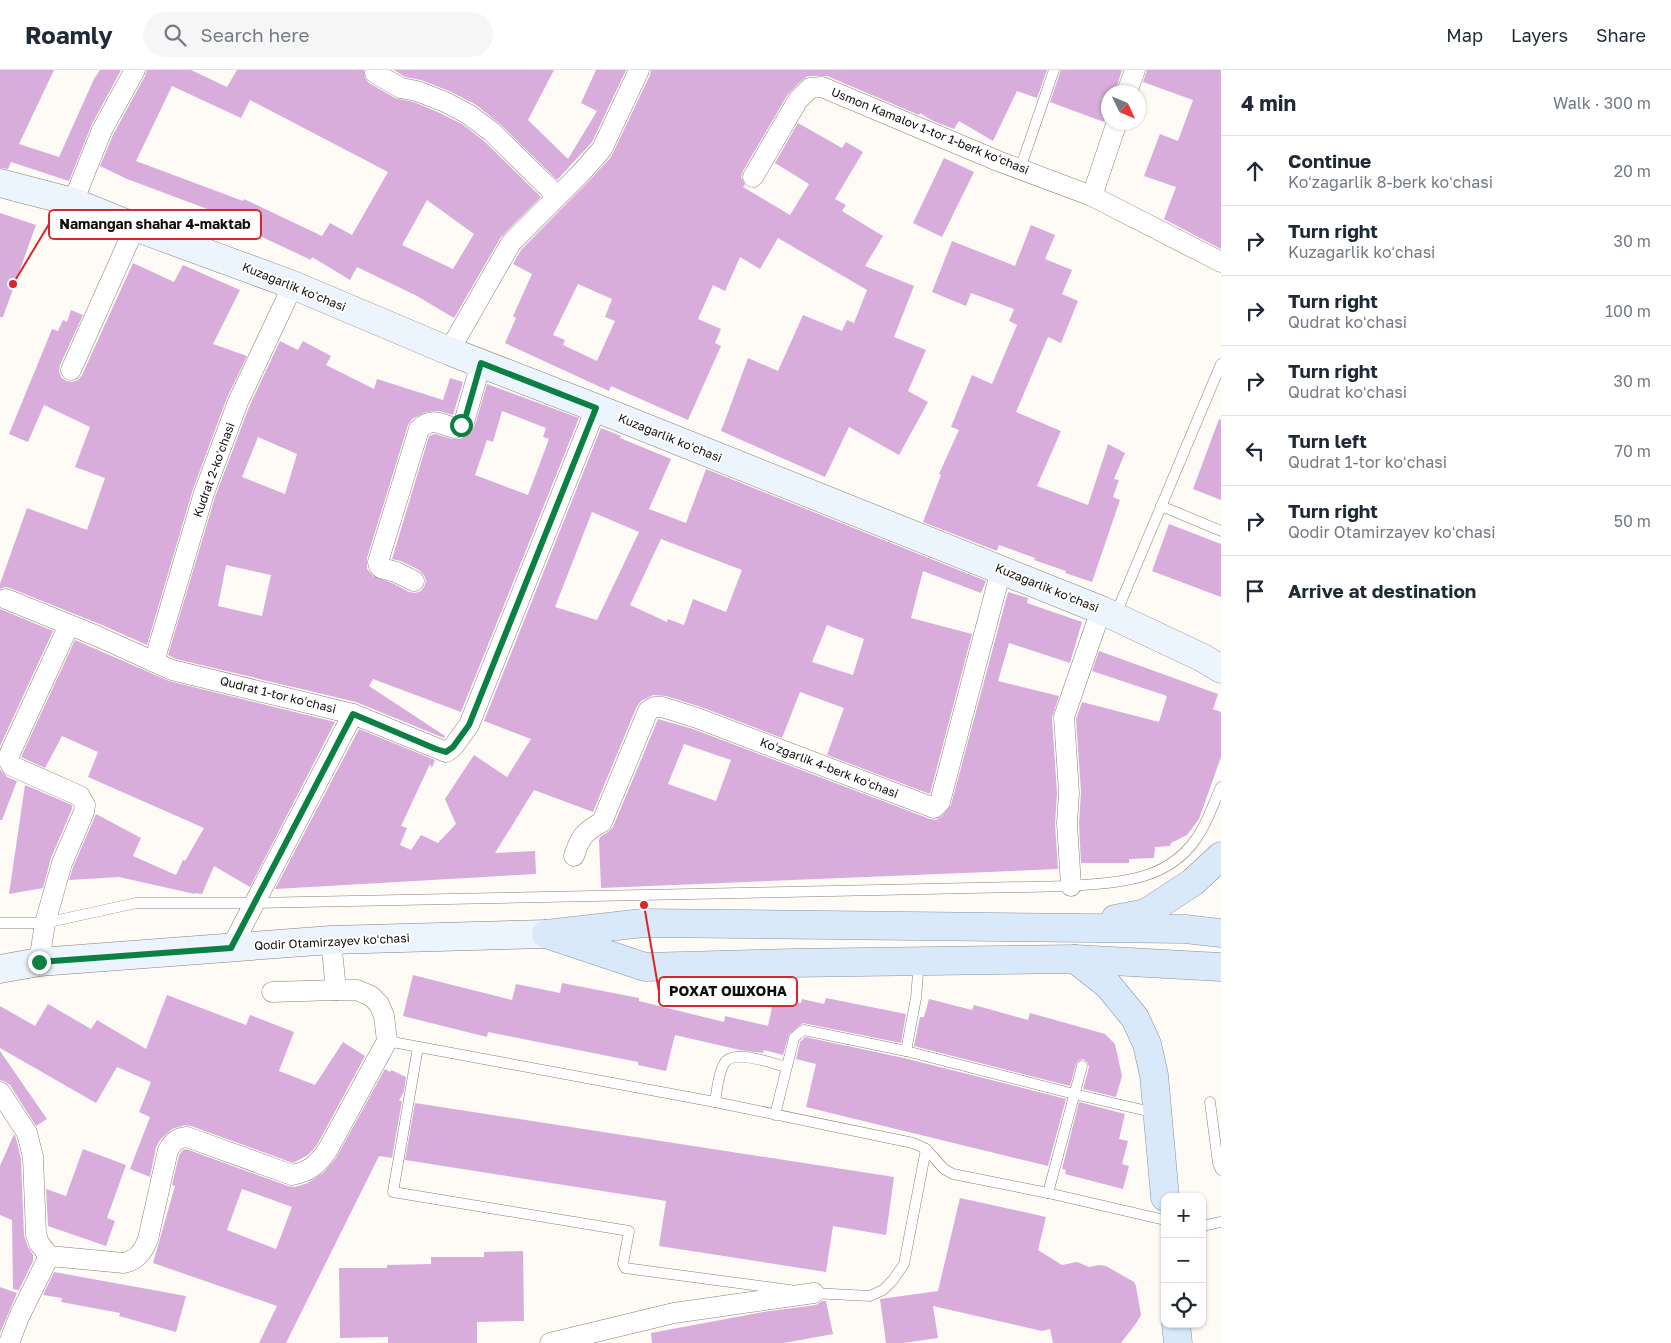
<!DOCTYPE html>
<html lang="en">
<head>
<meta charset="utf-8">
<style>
	:root { --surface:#fff; --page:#f6f6f7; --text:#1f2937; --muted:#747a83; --line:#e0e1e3 }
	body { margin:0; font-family:"Golos Text",sans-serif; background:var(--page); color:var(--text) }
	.controls { position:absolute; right:15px; bottom:15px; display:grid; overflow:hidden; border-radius:10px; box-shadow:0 1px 4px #0004 }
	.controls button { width:45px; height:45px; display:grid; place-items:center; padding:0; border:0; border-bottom:1px solid var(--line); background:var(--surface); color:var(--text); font:25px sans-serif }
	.compass { position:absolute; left:1101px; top:15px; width:45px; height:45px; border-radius:50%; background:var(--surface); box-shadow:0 1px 4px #0004; rotate:134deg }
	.stop { position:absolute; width:15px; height:15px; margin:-11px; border:4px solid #0b8043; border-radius:50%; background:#fff }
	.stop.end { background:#0b8043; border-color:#fff; box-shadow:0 1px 5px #0008 }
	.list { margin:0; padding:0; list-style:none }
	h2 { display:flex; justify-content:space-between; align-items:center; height:65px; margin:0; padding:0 20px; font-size:21px }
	h2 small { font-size:16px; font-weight:400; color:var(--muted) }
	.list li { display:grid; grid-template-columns:32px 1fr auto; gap:15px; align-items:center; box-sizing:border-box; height:70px; padding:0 20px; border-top:1px solid var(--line) }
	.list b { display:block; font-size:19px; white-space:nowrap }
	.list p { margin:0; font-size:16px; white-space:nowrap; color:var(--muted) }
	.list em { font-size:16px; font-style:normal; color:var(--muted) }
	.icon { flex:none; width:28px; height:28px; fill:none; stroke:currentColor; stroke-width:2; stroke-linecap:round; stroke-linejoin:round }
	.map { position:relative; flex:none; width:1221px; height:1273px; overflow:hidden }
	header { display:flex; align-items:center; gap:30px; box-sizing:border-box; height:70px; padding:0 25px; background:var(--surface); border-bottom:1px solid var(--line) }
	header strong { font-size:24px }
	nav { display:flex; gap:28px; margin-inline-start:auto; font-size:18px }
	.search { width:350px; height:45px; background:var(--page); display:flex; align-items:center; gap:12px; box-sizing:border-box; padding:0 18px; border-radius:28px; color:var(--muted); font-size:19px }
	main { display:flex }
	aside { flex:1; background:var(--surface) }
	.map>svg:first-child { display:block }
	.building { fill:#d8addc; fill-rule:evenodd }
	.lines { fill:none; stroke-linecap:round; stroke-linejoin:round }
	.lane-casing { stroke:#897f76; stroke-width:11 }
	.street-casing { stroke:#897f76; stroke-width:21 }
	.secondary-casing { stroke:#897f76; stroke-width:29 }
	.primary-casing { stroke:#8393a4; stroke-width:29 }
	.lane { stroke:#fff; stroke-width:10 }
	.street { stroke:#fff; stroke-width:20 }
	.secondary { stroke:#ecf4fd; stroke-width:28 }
	.primary { stroke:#d9e9fa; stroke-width:28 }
	.route { stroke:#0b8043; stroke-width:6 }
	.labels { text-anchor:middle; stroke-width:4; stroke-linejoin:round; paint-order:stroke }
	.street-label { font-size:12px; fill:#120e0b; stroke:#fff }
	.leader { fill:none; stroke:#d62828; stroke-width:2 }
	.callout-dot { fill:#d62828; stroke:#fff; stroke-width:2 }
	.callout { fill:#fff; stroke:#d62828; stroke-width:2 }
	.callout-label { font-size:14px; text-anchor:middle; font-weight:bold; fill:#120e0b }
</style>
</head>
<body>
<header>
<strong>Roamly</strong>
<div class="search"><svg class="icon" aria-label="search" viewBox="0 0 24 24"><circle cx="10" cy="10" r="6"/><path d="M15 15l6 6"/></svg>Search here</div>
<nav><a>Map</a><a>Layers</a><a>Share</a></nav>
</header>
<main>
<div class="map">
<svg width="1221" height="1273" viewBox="0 0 1221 1273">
	<rect width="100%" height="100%" fill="#fefaf6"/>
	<g class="building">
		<polygon points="0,0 54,0 19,74 59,87 94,9 100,0 121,0 92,54 69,111 11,92 8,99 0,98"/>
		<path d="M147 0H191L227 17 237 0H364L365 8 369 13 395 28 414 32 440 43 462 54 484 71 541 127 501 167 454 248 417 226 357 197 350 210 312 187 311 190 232 153 234 149 127 109 100 96 113 65 145 6ZM172 16 241 48 250 30 388 102 352 165 330 153 322 166 244 129 243 131 136 91ZM427 130 474 164 453 199 402 175Z"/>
		<polygon points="394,0 554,0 528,50 568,89 597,41 581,33 596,0 626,0 592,72 557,110 500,54 475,34 449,21 421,10 405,7"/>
		<path d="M651 0H1047L1037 28 1017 21 993 71 959 51 954 59 933 51 920 43 919 45 827 6H808L802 10 788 24 743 101 741 107 745 115 743 117 790 145 809 114 775 93 798 53 842 78 846 72 863 82 835 129 846 135 842 141 883 166 865 196 914 216 894 267 926 280 908 321 928 332 899 385 849 357 825 407 721 361 748 288 778 301 803 245 842 261 847 250 854 253 867 220 778 168 760 199 740 187 725 221 713 215 698 249 721 259 715 273 721 276 688 350 611 316 609 321 505 273 516 248 513 246 532 204 513 194 521 180 589 111 611 87 650 5ZM578 214 612 229 605 247 615 251 597 291 563 275 565 270 553 265Z"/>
		<polygon points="1061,0 1122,0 1115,22 1108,22 1108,44 1104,52 1050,32"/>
		<polygon points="1147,0 1221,0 1221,179 1164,149 1176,117 1144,106 1160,64 1178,71 1193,30 1143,12"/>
		<polygon points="944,88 974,102 942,167 913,153"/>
		<polygon points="0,143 36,155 3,247 0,247"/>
		<polygon points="1031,155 1055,165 1045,189 1072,200 1062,224 1078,231 1061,273 1048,267 1016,342 1061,361 1037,416 1088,435 1108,374 1125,383 1114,409 1119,410 1113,427 1120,430 1092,512 1065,503 1066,501 1034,490 1035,488 999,475 997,481 923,452 941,405 939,404 959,360 951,357 972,305 992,314 1017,255 1009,251 1014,239 971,223 966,236 932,222 952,171 1015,196"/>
		<polygon points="133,193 174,212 183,195 240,220 213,274 247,286 227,328 193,419 147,575 102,555 10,518 5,517 0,519 0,514 27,438 87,460 105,408 75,397 90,357 44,335 28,372 9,364 52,259 58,261 63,250 67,252 71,240 83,245 60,295 59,301 61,307 66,311 72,312 78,310 82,305"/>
		<path d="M280 271 298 280 303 271 314 277 331 286 326 295 374 319 377 309 443 330 450 308 463 312 453 345 439 341 426 342 412 349 408 355 367 488V499L373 506 392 513 409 522 415 523 421 521 424 517 426 511 424 505 419 500 401 491 392 489 429 366 435 364 452 369H460L471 362 476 352 487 314 579 348 461 642 373 609 369 616 445 666 444 668 356 632 176 589 168 585 215 427 249 337ZM502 341 546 358 543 367 549 369 528 425 475 405 487 370 493 372ZM258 367 297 384 285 424 242 407ZM226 495 271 505 262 546 218 536Z"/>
		<polygon points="1219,349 1221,350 1221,430 1193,419"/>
		<path d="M601 358 621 366 620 368 671 389 649 439 686 453 706 399 986 511 981 523 923 501 911 548 972 564 930 724 827 685 844 638 800 622 782 668 701 637 666 626 653 625 641 631 637 636 593 742 534 720 495 783 535 781 536 804 275 819 359 659 435 690 432 698 430 694 401 756 407 758 400 775 411 780 421 765 438 773 456 754 445 729 474 685 507 707 531 669 484 651ZM592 442 639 462 597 550 555 537ZM661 469 742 500 726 542 693 529 684 555 668 549 667 552 630 535ZM827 555 864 569 853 605 812 592Z"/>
		<polygon points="1169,454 1221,474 1221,527 1152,501"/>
		<path d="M1008 522 1028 528 1027 533 1082 552 1070 593 1009 573 998 611 1059 626 1052 648 1057 723 1055 754 1058 799 601 818 599 770 600 767 608 762 613 757 658 649 693 659 930 749 936 750 942 746 951 735ZM684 674 731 690 716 731 668 714Z"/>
		<polygon points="0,539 53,561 0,676"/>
		<polygon points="75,570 169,611 335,652 250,817 214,796 202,824 195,823 195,824 119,807 69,810 73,797 96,744 141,768 133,786 176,805 183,790 185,791 204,758 88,707 98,682 62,666 45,698 21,687"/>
		<polygon points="1099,581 1218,624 1213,639 1221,642 1221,687 1199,749 1187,765 1171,773 1170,776 1155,777 1154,788 1129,789 1129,793 1081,793 1079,753 1081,722 1076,649 1082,632 1159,652 1167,626 1092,601"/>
		<polygon points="0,699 7,707 19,712 17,711 2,750 0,750"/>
		<polygon points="25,715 72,735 72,739 51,788 43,818 9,824"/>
		<polygon points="413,905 512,930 516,914 560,923 562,913 639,928 639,931 724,952 725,946 768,956 774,928 801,933 802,929 824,934 826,928 906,944 901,973 803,953 789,964 783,985 764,980 763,983 740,980 675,965 666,1001 638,995 638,992 488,962 487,967 403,946"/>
		<polygon points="167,925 246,955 250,945 294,962 279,1001 315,1015 343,972 365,986 317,1075 308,1085 293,1093 191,1056 185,1055 172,1059 160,1070 156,1077 150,1107 130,1099 150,1047 139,1042 151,1012 117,997 96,1033 0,978 0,936 35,956 48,934 91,959 97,950 146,979"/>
		<polygon points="929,929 972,940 974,935 1028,950 1030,943 1105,964 1115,974 1122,1006 1116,1027 1083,1019 1089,997 1087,992 1083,989 1078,991 1076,994 1070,1016 914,976 920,947 924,947"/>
		<polygon points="805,967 904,988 1066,1029 1048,1096 806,1037 816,994 796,989 800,972"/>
		<polygon points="0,981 47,1049 36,1056 10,1015 6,1012 0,1010"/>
		<path d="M385 999 390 1002 391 1000 406 1007 404 1021 399 1031H402L392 1088 379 1086 286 1273H259L277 1236 153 1193 175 1116 172 1115 179 1085 183 1080 186 1079 288 1116 295 1117 308 1113 323 1103 336 1088ZM242 1119 292 1137 276 1179 227 1160Z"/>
		<polygon points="1079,1032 1125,1044 1119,1069 1128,1071 1122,1094 1129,1096 1123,1119 1065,1104 1066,1100 1062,1099"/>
		<polygon points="415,1033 894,1107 886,1165 833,1156 826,1202 659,1176 666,1131 405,1090"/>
		<polygon points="14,1064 16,1068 21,1089 24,1165 28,1177 33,1185 33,1191 19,1220 13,1219 12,1150 0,1145 0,1096"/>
		<polygon points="83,1079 126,1095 107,1148 115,1151 106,1176 48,1156 46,1119 66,1126"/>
		<polygon points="960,1128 1046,1147 1038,1180 1062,1195 1077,1192 1089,1197 1099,1195 1106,1196 1134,1212 1136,1216 1141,1245 1137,1252 1121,1273 1053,1273 1050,1259 1042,1261 933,1236 938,1268 903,1273 886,1273 880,1229 938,1221"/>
		<polygon points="523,1181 524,1251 477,1252 477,1273 388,1273 388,1267 340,1268 339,1198 387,1198 387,1195 431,1194 431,1187 484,1187 484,1182"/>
		<polygon points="54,1202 186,1226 176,1262 119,1246 120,1243 61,1232 62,1228 43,1225"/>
		<polygon points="0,1217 17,1223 0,1263"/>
		<polygon points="822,1231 826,1231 833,1264 784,1273 652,1273 651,1263 763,1242 816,1235"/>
	</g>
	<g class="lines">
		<defs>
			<g id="lane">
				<polyline points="1020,99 1054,0"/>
				<polyline points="1161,436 1221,461"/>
				<polyline points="1115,546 1221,294"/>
				<path d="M0 853H45L136 833H254L1071 816C1118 812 1166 812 1196 769 1207 754 1213 734 1221 717"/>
				<polyline points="387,971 715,1032 913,1073 926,1079 944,1099 953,1104 1048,1123 1165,1150"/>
				<polyline points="418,977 393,1122 629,1161 623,1194 625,1198 790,1220"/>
				<polyline points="906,981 916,928 919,891"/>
				<path d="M715 1032C717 1020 718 1004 724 994 732 978 772 993 786 997"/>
				<polyline points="1210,1032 1218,1093 1221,1100"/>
				<polyline points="775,1045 794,968 798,964 804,960 906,981 1074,1024 1156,1043"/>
				<polyline points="1048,1123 1082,996"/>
				<polyline points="1202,1156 1221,1152"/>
				<polyline points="812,1223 870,1226 883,1220 893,1210 904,1194 926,1079"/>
			</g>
			<g id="street">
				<polyline points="375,3 401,18 417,21 445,32 468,44 492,62 557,126"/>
				<polyline points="1127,22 1135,0"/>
				<polyline points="753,107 798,30 810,18 822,17 998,91 1092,126 1221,192"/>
				<polyline points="1092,126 1117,52"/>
				<polyline points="73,132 102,60 135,0"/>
				<polyline points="449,281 511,173 581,103 602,79 639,0"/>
				<polyline points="71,300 135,157"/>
				<path d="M414 511 396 502 381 498 379 496 378 492 419 359C433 347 439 354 455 358L461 355 465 349 481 293"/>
				<polyline points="6,529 97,566 172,600 353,644 446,682 453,677 469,655 596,338"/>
				<polyline points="154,592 204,423 238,332 293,215"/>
				<path d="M574 786C580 767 584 762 602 752L648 641 654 637H662L697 648 934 738 940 732 1001 500"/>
				<polyline points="1071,816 1067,753 1069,723 1064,647 1101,540"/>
				<polyline points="231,878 353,644"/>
				<polyline points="39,892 45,853 62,793 84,742 85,735 80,726 12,696 9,691 10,683 69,555"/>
				<polyline points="272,922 336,920"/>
				<polyline points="0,1022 27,1063 33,1087 36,1164 39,1173 49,1186"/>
				<path d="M9 1273 19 1247 49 1186 124 1193C138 1189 143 1182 148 1169L168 1080C174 1071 177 1068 187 1067L292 1105C310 1101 316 1096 327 1081L387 971 384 946 379 934 371 926 357 920H336L331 870"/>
				<polyline points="550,1273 674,1243 814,1223"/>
			</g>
			<g id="secondary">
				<polyline points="0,113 73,132 135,157 293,215 449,281 596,338 1101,540 1203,588 1221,599"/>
				<polyline points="0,899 39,892 331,870 546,864"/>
			</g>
			<g id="primary">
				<polyline points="1115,849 1146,843 1193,812 1221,786"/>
				<polyline points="555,863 643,853 1185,859 1221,863"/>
				<polyline points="546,864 645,897 791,893 1075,889 1221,897"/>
				<polyline points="1075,889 1108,915 1135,948 1147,974 1154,1005 1165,1127"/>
				<polyline points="1176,1254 1178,1273"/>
			</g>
		</defs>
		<use href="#lane" class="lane-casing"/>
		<use href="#street" class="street-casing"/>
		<use href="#secondary" class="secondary-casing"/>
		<use href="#primary" class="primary-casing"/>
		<use href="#lane" class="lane"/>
		<use href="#street" class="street"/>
		<use href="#secondary" class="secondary"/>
		<use href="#primary" class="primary"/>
	</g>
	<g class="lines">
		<polyline class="route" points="39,892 231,878 353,644 436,679 446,682 453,677 469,655 596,338 481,293 465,349 461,355"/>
	</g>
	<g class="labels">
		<g class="street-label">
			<text transform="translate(930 61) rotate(22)" y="4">Usmon Kamalov 1-tor 1-berk koʻchasi</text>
			<text transform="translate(294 217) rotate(22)" y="4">Kuzagarlik koʻchasi</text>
			<text transform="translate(670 368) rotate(22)" y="4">Kuzagarlik koʻchasi</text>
			<text transform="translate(214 400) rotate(-70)" y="4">Kudrat 2-koʻchasi</text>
			<text transform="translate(1047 518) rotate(22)" y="4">Kuzagarlik koʻchasi</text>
			<text transform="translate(278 625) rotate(14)" y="4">Qudrat 1-tor koʻchasi</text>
			<text transform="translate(829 698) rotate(21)" y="4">Koʻzgarlik 4-berk koʻchasi</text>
			<text transform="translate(332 872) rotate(-3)" y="4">Qodir Otamirzayev koʻchasi</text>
		</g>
	</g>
	<path class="leader" d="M13 214L49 154M644 835L659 922"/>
	<g class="callout-dot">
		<circle cx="13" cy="214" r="5"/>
		<circle cx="644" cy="835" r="5"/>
	</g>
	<g class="callout">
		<rect x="49" y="140" width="212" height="29" rx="5"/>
		<rect x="659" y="907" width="138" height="29" rx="5"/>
	</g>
	<g class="callout-label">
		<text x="155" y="159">Namangan shahar 4-maktab</text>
		<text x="728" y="926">РОХАТ ОШХОНА</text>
	</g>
</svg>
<div class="controls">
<button>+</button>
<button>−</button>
<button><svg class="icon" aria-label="locate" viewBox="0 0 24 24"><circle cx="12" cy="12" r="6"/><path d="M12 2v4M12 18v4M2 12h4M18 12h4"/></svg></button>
</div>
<svg class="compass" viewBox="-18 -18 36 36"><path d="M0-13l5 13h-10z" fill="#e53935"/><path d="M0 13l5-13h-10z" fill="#747a83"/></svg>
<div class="stop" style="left:461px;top:355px"></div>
<div class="stop end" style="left:39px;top:892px"></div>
</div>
<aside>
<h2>4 min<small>Walk · 300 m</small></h2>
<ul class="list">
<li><svg class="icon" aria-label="ahead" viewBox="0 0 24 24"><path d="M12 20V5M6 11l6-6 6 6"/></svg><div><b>Continue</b><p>Koʻzagarlik 8-berk koʻchasi</p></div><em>20 m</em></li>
<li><svg class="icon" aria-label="right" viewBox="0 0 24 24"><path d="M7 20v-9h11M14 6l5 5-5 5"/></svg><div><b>Turn right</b><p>Kuzagarlik koʻchasi</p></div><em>30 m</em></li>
<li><svg class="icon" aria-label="right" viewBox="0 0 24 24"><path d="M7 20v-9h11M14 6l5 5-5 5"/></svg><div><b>Turn right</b><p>Qudrat koʻchasi</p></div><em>100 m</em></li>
<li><svg class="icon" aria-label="right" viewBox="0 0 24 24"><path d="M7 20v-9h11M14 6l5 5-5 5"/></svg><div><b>Turn right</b><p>Qudrat koʻchasi</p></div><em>30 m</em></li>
<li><svg class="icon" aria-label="left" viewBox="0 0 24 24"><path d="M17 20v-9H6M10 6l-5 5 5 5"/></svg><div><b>Turn left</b><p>Qudrat 1-tor koʻchasi</p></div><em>70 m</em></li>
<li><svg class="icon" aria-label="right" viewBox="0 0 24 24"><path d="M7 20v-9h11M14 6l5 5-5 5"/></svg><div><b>Turn right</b><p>Qodir Otamirzayev koʻchasi</p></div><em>50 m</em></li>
<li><svg class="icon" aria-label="arrive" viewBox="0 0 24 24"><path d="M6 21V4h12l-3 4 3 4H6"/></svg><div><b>Arrive at destination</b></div></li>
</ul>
</aside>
</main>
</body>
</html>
